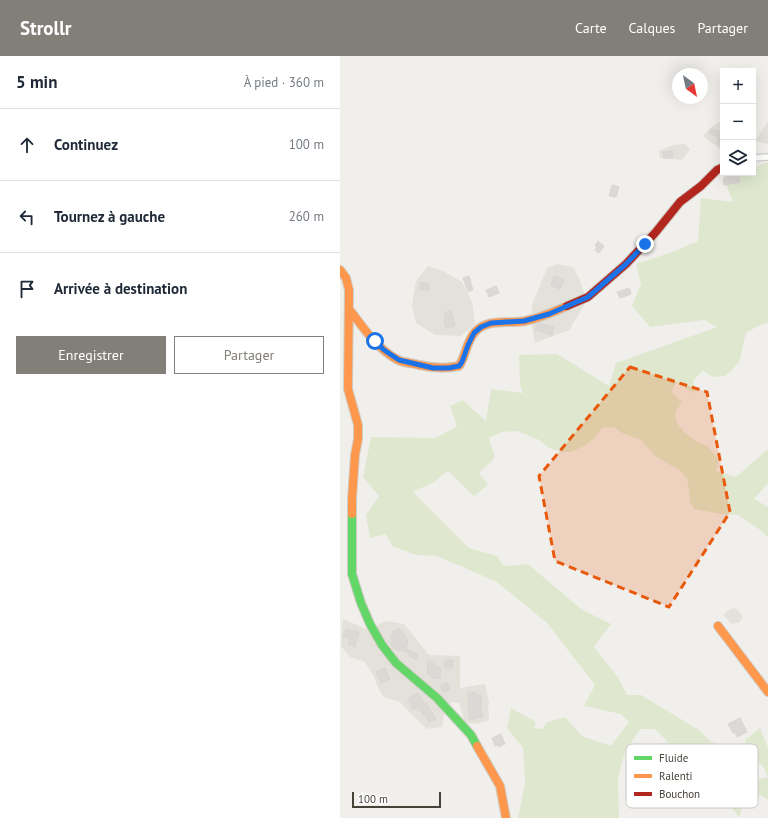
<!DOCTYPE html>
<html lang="fr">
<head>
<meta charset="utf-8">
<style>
	:root { --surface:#fff; --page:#f6f6f7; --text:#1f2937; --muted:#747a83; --line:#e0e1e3; --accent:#827e78 }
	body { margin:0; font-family:"PT Sans",sans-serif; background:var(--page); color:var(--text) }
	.controls { position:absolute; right:12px; top:12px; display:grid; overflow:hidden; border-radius:0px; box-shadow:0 4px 16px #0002 }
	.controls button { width:36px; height:36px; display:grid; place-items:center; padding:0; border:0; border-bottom:1px solid var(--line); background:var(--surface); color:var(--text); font:20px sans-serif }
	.compass { position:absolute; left:332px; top:12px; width:36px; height:36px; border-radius:50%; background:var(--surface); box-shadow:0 4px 16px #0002; rotate:147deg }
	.scale { position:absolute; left:12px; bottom:10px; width:89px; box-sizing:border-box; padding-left:4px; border:2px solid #464139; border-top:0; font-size:11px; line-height:14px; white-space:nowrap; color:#464139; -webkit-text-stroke:3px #fff; paint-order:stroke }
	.stop { position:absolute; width:12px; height:12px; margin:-9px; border:3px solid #1a73e8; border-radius:50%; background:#fff }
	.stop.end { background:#1a73e8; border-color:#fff; box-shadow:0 1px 4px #0008 }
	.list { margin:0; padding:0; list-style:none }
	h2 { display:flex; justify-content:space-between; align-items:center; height:52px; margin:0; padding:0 16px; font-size:17px }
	h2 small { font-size:13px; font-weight:400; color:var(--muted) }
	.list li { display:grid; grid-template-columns:26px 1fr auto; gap:12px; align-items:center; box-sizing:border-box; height:72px; padding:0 16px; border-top:1px solid var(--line) }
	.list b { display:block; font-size:15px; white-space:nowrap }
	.list em { font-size:13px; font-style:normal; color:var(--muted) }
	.actions { display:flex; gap:8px; padding:12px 16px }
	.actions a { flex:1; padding:9px 0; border:1px solid var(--accent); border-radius:0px; text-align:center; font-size:14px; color:var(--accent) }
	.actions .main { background:var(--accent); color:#fff }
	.icon { flex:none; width:22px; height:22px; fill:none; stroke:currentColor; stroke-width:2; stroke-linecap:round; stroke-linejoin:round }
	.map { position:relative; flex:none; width:428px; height:762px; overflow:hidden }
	header { display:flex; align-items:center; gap:24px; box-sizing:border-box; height:56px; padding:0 20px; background:var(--accent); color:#fff }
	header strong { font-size:19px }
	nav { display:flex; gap:22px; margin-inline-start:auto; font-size:14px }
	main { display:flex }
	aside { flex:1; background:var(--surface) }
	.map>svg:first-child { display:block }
	.residential { fill:#e4e1db }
	.green { fill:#dfe8cf }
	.building { fill:#dbd8d5; stroke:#d9d6d2 }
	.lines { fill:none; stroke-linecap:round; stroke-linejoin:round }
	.street-casing { stroke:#cfcdca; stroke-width:8 }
	.fast-casing { stroke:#cfccc4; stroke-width:10 }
	.slow-casing { stroke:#cfccc4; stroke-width:10 }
	.jam-casing { stroke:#cfccc4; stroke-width:10 }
	.street { stroke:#fdfdfc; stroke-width:5.5 }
	.fast { stroke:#63d668; stroke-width:8 }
	.slow { stroke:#ff974d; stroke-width:8 }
	.jam { stroke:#b3261e; stroke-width:8 }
	.route { stroke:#1a73e8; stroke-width:5 }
	.marked { fill:#e8590c; fill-opacity:0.2; stroke:#e8590c; stroke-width:3; stroke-dasharray:8 5; stroke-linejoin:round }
	.key { fill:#fff; stroke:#c8c6c4; stroke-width:1 }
	.key-label { font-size:11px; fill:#464139 }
</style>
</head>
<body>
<header>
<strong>Strollr</strong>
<nav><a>Carte</a><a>Calques</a><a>Partager</a></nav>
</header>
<main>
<aside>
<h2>5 min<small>À pied · 360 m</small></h2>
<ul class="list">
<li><svg class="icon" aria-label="ahead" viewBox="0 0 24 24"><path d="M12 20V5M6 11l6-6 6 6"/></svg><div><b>Continuez</b></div><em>100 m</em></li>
<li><svg class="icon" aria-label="left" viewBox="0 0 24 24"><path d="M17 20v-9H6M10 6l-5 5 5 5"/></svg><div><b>Tournez à gauche</b></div><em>260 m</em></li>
<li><svg class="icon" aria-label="arrive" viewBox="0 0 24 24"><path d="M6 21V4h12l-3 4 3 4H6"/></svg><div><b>Arrivée à destination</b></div></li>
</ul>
<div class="actions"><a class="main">Enregistrer</a><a>Partager</a></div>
</aside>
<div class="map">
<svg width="428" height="762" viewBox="0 0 428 762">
	<rect width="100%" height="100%" fill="#f1efec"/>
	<g class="residential">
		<polygon points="379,66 383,67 383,95 363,80 370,72"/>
		<polygon points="428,66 428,88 415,85 427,67"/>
		<polygon points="345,88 350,93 342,104 320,102 319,95 333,89"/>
		<polygon points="217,208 233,211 241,226 246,246 229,274 195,287 191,263 192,249 207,212"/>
		<polygon points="88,210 103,215 122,226 132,246 135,268 121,280 95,279 76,267 72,250 76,225"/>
		<polygon points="394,552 400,556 403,561 400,566 392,568 383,559 387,555"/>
		<polygon points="3,563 29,574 45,565 64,568 89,599 120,600 120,632 145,628 149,646 148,651 149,664 137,668 125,667 119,647 113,646 103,651 104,660 102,671 87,673 69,656 60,646 44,641 38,632 34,621 25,606 10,601 1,590"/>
	</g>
	<path class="green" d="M383 105V117H413V109L415 111 428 106V266L416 271 406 277 403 289 401 300 399 306 392 314 385 320 372 321 363 314 353 325 356 335 353 337 336 326 331 336 342 346 335 357 337 367 344 376 356 385 367 390 379 404 376 415 396 421 428 393V427L414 443 428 451V481L423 476 398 459 382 458 354 453 350 446 349 434 347 422 339 414 315 400 301 384 282 377 274 371 262 372 255 382 244 390 231 396H221L209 392 199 384 177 375 162 376 149 382 155 402 139 417 148 429 134 440 108 415 94 426 73 436 129 492 157 500 164 510 188 508 241 553 271 568 254 591 278 621 287 639H301L359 674 369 684 390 697 408 721 420 723 428 721 424 712 405 690V684L420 672 428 692V744C421 738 414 738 405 737L404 747 399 761 388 747 365 725 355 713 332 695 325 683 315 673H300L285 696 278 721 279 762H178L185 727 183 692 167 672 171 652 196 666 194 672 202 673 208 666 225 661 242 680 271 690 289 666 281 658 244 650 255 629 207 567 157 526 97 500 76 499 52 490 46 478 30 482 26 459 39 440 23 421 31 381 95 382 117 371 110 350 123 344 146 365 151 333 183 337 180 329 179 299 217 298 269 330 276 307 377 271 364 264 310 271 292 250 301 228 296 208 332 196 358 185 361 142 393 146 378 108Z"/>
	<g class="building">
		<polygon points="371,73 380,76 380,77 382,73 383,73 383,89 377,88 379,81 369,78"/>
		<polygon points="333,95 333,102 323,102 323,96"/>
		<polygon points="385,117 398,117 400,126 384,129 383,123 386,122"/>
		<polygon points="272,129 279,131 276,141 269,140"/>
		<polygon points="258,185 264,190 259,197 255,194 257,191 255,189"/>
		<polygon points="129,220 133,234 128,236 123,222"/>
		<polygon points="214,220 224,224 220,233 211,229"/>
		<polygon points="81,226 89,228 88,235 79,233"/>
		<polygon points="156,230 159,237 149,241 146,234"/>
		<polygon points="289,232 291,238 280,242 277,236"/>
		<polygon points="111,254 115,270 106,272 104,264 106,263 104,257"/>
		<polygon points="198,267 214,271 212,279 195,274"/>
		<polygon points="59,572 68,584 66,592 78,599 76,604 68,599 69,597 55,593 50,587 53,585 50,580 54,577 53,576"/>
		<polygon points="6,573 14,576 14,574 19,576 15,591 8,588 10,583 3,580"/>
		<rect x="105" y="604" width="8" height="8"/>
		<polygon points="88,605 95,606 95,611 101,612 100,623 91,622 92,619 87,618"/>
		<polygon points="45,612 50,623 41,627 36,616"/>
		<polygon points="106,626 110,633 104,637 100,630"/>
		<polygon points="128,636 135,636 136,640 141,639 142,646 140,646 143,661 130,664 128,651 129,650"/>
		<polygon points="78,637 84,648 86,647 96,663 89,666 86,659 84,660 78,651 73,653 68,642"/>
		<polygon points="400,662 407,676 397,681 395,676 393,677 388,668"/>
		<polygon points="161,678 165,688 159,691 158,689 155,690 152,682"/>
	</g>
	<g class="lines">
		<defs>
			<polyline id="street" points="413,102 428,101"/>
			<polyline id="fast" points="12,458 12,518 21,547 30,568 42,589 56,607 97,642 131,679 137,690"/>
			<g id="slow">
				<polyline points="0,214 6,222 9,234 8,333 18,369 18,383 15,399 12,443 12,458"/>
				<path d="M9 253C23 271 37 293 58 304 64 307 73 307 79 309 93 312 105 313 119 310 126 300 126 286 135 276 148 262 168 268 185 265 200 262 213 256 227 250"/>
				<polyline points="378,570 428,636"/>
				<polyline points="137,690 160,730 166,762"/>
			</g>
			<polyline id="jam" points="227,250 248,241 286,208 315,177 340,146 361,130 377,114 383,111"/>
		</defs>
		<use href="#street" class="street-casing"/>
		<use href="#fast" class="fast-casing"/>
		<use href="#slow" class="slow-casing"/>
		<use href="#jam" class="jam-casing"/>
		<use href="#street" class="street"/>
		<use href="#fast" class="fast"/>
		<use href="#slow" class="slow"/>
		<use href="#jam" class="jam"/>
	</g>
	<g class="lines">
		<polyline class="route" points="35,285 44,294 59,304 93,312 109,312 119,310 122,306 128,289 134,277 141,271 151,267 184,265 209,258 248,241 286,208 305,188"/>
	</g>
	<path class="marked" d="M290 311 367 336 390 456 329 551 215 505 199 420Z"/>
	<rect x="286" y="688" width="132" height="64" rx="6" class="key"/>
	<rect x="294" y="700" width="18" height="4" fill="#63d668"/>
	<rect x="294" y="718" width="18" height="4" fill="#ff974d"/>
	<rect x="294" y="736" width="18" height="4" fill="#b3261e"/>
	<g class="key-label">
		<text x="319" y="706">Fluide</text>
		<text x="319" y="724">Ralenti</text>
		<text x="319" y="742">Bouchon</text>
	</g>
</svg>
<div class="controls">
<button>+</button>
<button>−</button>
<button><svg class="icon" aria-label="layers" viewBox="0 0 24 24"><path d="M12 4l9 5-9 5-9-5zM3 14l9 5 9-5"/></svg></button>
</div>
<svg class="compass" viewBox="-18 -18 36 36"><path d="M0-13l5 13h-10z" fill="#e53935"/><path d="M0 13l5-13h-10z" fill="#747a83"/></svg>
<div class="scale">100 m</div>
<div class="stop" style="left:35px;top:285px"></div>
<div class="stop end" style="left:305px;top:188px"></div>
</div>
</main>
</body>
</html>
